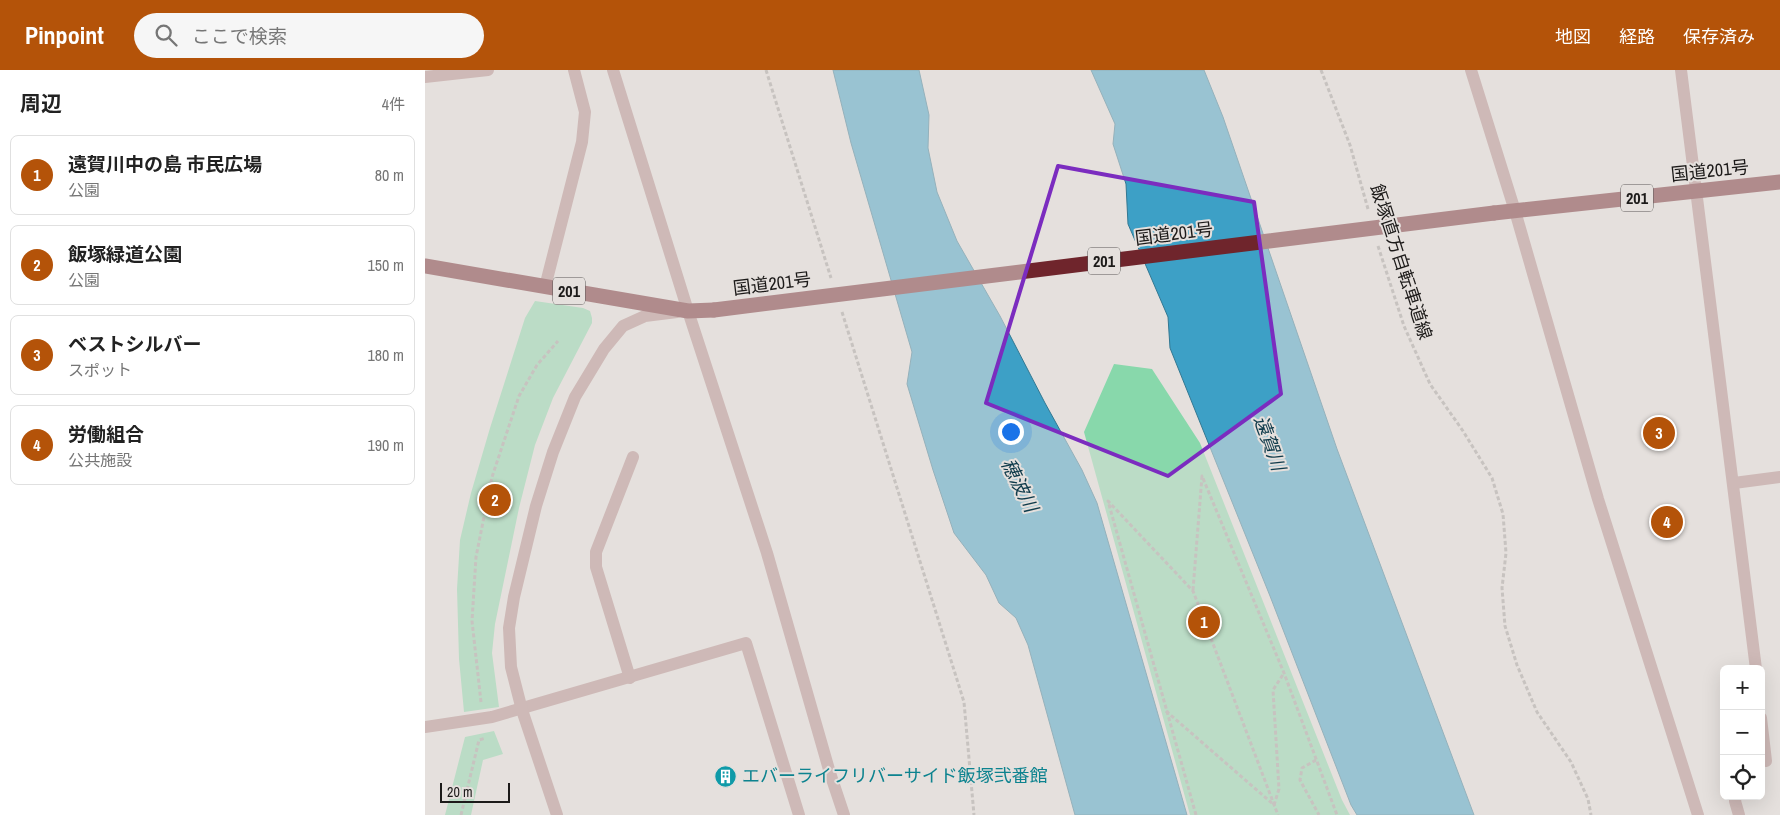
<!DOCTYPE html>
<html lang="ja">
<head>
<meta charset="utf-8">
<style>
	:root { --surface:#fff; --page:#f6f6f6; --text:#222; --muted:#767676; --line:#e0e0e0; --accent:#b45309 }
	body { margin:0; font-family:"Archivo Narrow","Noto Sans JP",sans-serif; background:var(--page); color:var(--text) }
	.controls { position:absolute; right:15px; bottom:15px; display:grid; overflow:hidden; border-radius:8px; box-shadow:0 5px 20px #0002 }
	.controls button { width:45px; height:45px; display:grid; place-items:center; padding:0; border:0; border-bottom:1px solid var(--line); background:var(--surface); color:var(--text); font:25px sans-serif }
	.scale { position:absolute; left:15px; bottom:12px; width:70px; box-sizing:border-box; padding-left:5px; border:2px solid #1c1a19; border-top:0; font-size:14px; line-height:18px; white-space:nowrap; color:#1c1a19; -webkit-text-stroke:4px #e5e0dd; paint-order:stroke }
	.you { position:absolute; left:585px; top:361px; width:18px; height:18px; margin:-12px; border:4px solid #fff; border-radius:50%; background:#1a73e8; box-shadow:0 0 0 8px #1a73e833 }
	.badge { display:grid; place-items:center; width:32px; height:32px; border-radius:50%; background:var(--accent); color:#fff; font-size:16px; font-weight:700 }
	.pin { position:absolute; translate:-50% -50%; border:2px solid #fff; box-shadow:0 1px 5px #0006 }
	.list { margin:0; padding:0; list-style:none }
	h2 { display:flex; justify-content:space-between; align-items:center; height:65px; margin:0; padding:0 20px; font-size:21px }
	h2 small { font-size:16px; font-weight:400; color:var(--muted) }
	.list li { display:grid; grid-template-columns:32px 1fr auto; gap:15px; align-items:center; box-sizing:border-box; height:80px; margin:0 10px 10px; padding:0 10px; border:1px solid var(--line); border-radius:8px }
	.list b { display:block; font-size:19px; white-space:nowrap }
	.list p { margin:0; font-size:16px; white-space:nowrap; color:var(--muted) }
	.list em { font-size:16px; font-style:normal; color:var(--muted) }
	.icon { flex:none; width:28px; height:28px; fill:none; stroke:currentColor; stroke-width:2; stroke-linecap:round; stroke-linejoin:round }
	.map { position:relative; flex:none; width:1355px; height:745px; overflow:hidden }
	header { display:flex; align-items:center; gap:30px; box-sizing:border-box; height:70px; padding:0 25px; background:var(--accent); color:#fff }
	header strong { font-size:24px }
	nav { display:flex; gap:28px; margin-inline-start:auto; font-size:18px }
	.search { width:350px; height:45px; background:var(--page); display:flex; align-items:center; gap:12px; box-sizing:border-box; padding:0 18px; border-radius:28px; color:var(--muted); font-size:19px }
	main { display:flex }
	aside { flex:1; background:var(--surface) }
	.map>svg:first-child { display:block }
	.green { fill:#88d8ab }
	.water { fill:#3da0c6; stroke:#337892 }
	.lines { fill:none; stroke-linecap:round; stroke-linejoin:round }
	.path { stroke:#a39f9d; stroke-width:3; stroke-dasharray:4 2.5; stroke-linecap:butt }
	.minor { stroke:#b18a8a; stroke-width:12 }
	.highway { stroke:#6f252c; stroke-width:15 }
	.highway-bridge { stroke:#6f252c; stroke-width:15 }
	.marked { fill:none; stroke:#7b2cbf; stroke-width:4; stroke-linejoin:round }
	.labels { text-anchor:middle; stroke-width:4; stroke-linejoin:round; paint-order:stroke }
	.shield { fill:#e5e0dd; stroke:#585554; stroke-width:1 }
	.shield-label { font-size:16px; font-weight:bold; fill:#1c1a19 }
	.street-label { font-size:18px; fill:#1c1a19; stroke:#e5e0dd }
	.culture-label { font-size:18px; fill:#0d838f; stroke:#e5e0dd; text-anchor:start }
	.water-label { font-size:19px; font-style:italic; fill:#0f3b4b; stroke:#e5e0dd }
</style>
</head>
<body>
<header>
<strong>Pinpoint</strong>
<div class="search"><svg class="icon" aria-label="search" viewBox="0 0 24 24"><circle cx="10" cy="10" r="6"/><path d="M15 15l6 6"/></svg>ここで検索</div>
<nav><a>地図</a><a>経路</a><a>保存済み</a></nav>
</header>
<main>
<aside>
<h2>周辺<small>4件</small></h2>
<ul class="list">
<li><span class="badge">1</span><div><b>遠賀川中の島 市民広場</b><p>公園</p></div><em>80 m</em></li>
<li><span class="badge">2</span><div><b>飯塚緑道公園</b><p>公園</p></div><em>150 m</em></li>
<li><span class="badge">3</span><div><b>ベストシルバー</b><p>スポット</p></div><em>180 m</em></li>
<li><span class="badge">4</span><div><b>労働組合</b><p>公共施設</p></div><em>190 m</em></li>
</ul>
</aside>
<div class="map">
<svg width="1355" height="745" viewBox="0 0 1355 745">
	<rect width="100%" height="100%" fill="#e5e0dd"/>
	<g class="green">
		<polygon points="110,231 158,238 165,241 167,248 167,253 128,328 110,375 94,438 70,554 67,583 74,637 39,642 34,589 32,519 35,470 46,423 65,358 100,248"/>
		<polygon points="689,294 727,299 775,373 917,730 925,745 765,745 659,362"/>
		<polygon points="69,661 78,684 58,690 46,745 20,745 40,667"/>
	</g>
	<g class="water">
		<polygon points="408,0 494,0 504,45 503,78 512,122 532,171 575,246 620,333 657,400 672,433 762,745 650,745 603,575 591,548 574,533 561,505 529,463 508,400 482,314 487,282 426,73"/>
		<polygon points="666,0 779,0 798,47 912,379 1049,745 932,745 926,735 845,526 745,278 743,247 703,154 701,114 688,74 690,54"/>
	</g>
	<g class="lines">
		<g class="path">
			<polyline points="341,0 406,208"/>
			<polyline points="896,0 925,75 943,139"/>
			<polyline points="953,176 979,256 1005,314 1038,361 1067,408 1078,444 1081,483 1077,518 1080,556 1092,595 1112,642 1146,692 1163,729 1166,745"/>
			<polyline points="417,242 539,632 549,745"/>
			<polyline points="768,520 777,406 859,603 912,745"/>
			<polyline points="56,632 47,551 51,487 67,407 94,326 112,295 133,271"/>
			<polyline points="741,641 849,735 854,719 848,620 859,603"/>
			<polyline points="891,690 877,698 875,710 894,745"/>
			<polyline points="36,745 54,670 61,668"/>
			<polyline points="771,745 683,431 768,521 853,745"/>
		</g>
		<g class="minor">
			<polyline points="188,0 263,241 342,483 405,703 419,745"/>
			<polyline points="1046,0 1090,141 1173,429 1273,745"/>
			<polyline points="1256,0 1331,599"/>
			<polyline points="0,7 63,0"/>
			<polyline points="120,217 157,72 160,42 149,0"/>
			<polyline points="1309,413 1355,407"/>
			<polyline points="205,608 171,497 171,482 208,387"/>
			<polyline points="1336,648 1341,691"/>
			<polyline points="0,657 67,647 321,573 374,745"/>
			<polyline points="1311,726 1310,731 1314,745"/>
			<polyline points="132,745 97,640 86,597 84,558 89,527 111,436 128,382 150,327 179,279 198,256 220,246 252,242"/>
		</g>
		<g class="highway">
			<polyline points="1069,143 1355,112"/>
			<polyline points="0,196 263,241 289,240"/>
		</g>
		<polyline class="highway-bridge" points="289,240 1069,143"/>
	</g>
	<path d="M0 0H1355V745H0ZM633 96 829 132 856 324 743 406 561 333Z" fill="#e5e0dd" fill-opacity=".55" fill-rule="evenodd"/>
	<path class="marked" d="M633 96 829 132 856 324 743 406 561 333Z"/>
	<defs>
		<symbol id="building-disc" viewBox="-11 -11 22 22"><circle r="9.5" fill="#0f9aa8" stroke="#e5e0dd"/><path d="M-4-6H4V6H1V3H-1V6H-4ZM-2.5-4.3h1.7v1.8h-1.7ZM.8-4.3h1.7v1.8H.8ZM-2.5-1h1.7V.8h-1.7ZM.8-1h1.7V.8H.8Z" fill="#fff"/></symbol>
	</defs>
	<g fill-rule="evenodd">
		<use href="#building-disc" x="288" y="694" width="25" height="25"/>
	</g>
	<g class="labels">
		<g class="shield">
			<rect x="1196" y="114.5" width="32" height="27" rx="4"/>
			<rect x="663" y="177.5" width="32" height="27" rx="4"/>
			<rect x="128" y="207.5" width="32" height="27" rx="4"/>
		</g>
		<g class="shield-label">
			<text x="1212" y="134">201</text>
			<text x="679" y="197">201</text>
			<text x="144" y="227">201</text>
		</g>
		<g class="street-label">
			<text transform="translate(1285 101) rotate(-6)" y="6">国道201号</text>
			<text transform="translate(749 164) rotate(-7)" y="6">国道201号</text>
			<text transform="translate(976 192) rotate(72)" y="6">飯塚直方自転車道線</text>
			<text transform="translate(347 214) rotate(-7)" y="6">国道201号</text>
		</g>
		<g class="culture-label">
			<text x="317" y="712">エバーライフリバーサイド飯塚弐番館</text>
		</g>
		<g class="water-label">
			<text transform="translate(845 373) rotate(70)" y="7">遠賀川</text>
			<text transform="translate(595 415) rotate(63)" y="7">穂波川</text>
		</g>
	</g>
</svg>
<div class="controls">
<button>+</button>
<button>−</button>
<button><svg class="icon" aria-label="locate" viewBox="0 0 24 24"><circle cx="12" cy="12" r="6"/><path d="M12 2v4M12 18v4M2 12h4M18 12h4"/></svg></button>
</div>
<div class="scale">20 m</div>
<div class="you"></div>
<div class="pin badge" style="left:779px;top:552px">1</div>
<div class="pin badge" style="left:70px;top:430px">2</div>
<div class="pin badge" style="left:1234px;top:363px">3</div>
<div class="pin badge" style="left:1242px;top:452px">4</div>
</div>
</main>
</body>
</html>
